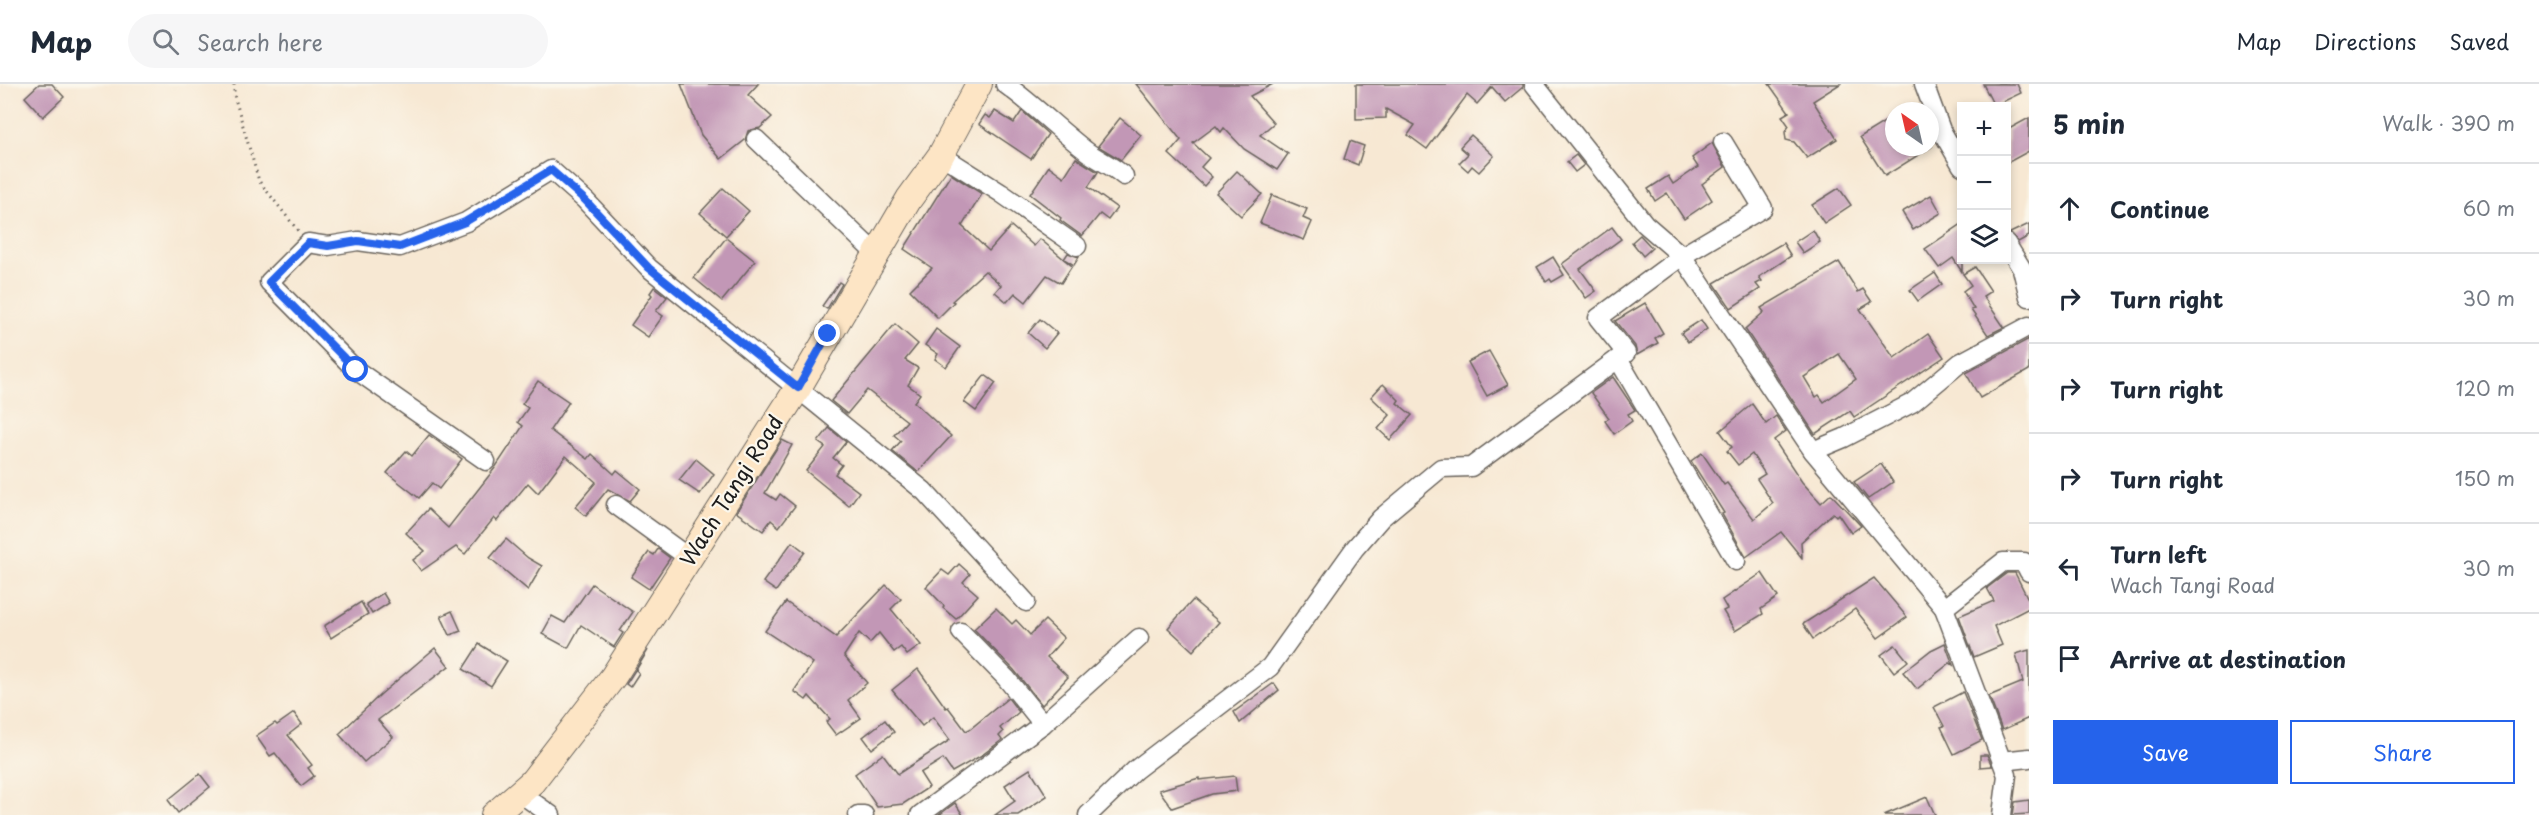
<!DOCTYPE html>
<html lang="en">
<head>
<meta charset="utf-8">
<style>
	:root { --surface:#fff; --page:#f6f6f7; --text:#1f2937; --muted:#747a83; --line:#e0e1e3; --accent:#2563eb }
	body { margin:0; font-family:"Playpen Sans",sans-serif; background:var(--page); color:var(--text) }
	.controls { position:absolute; right:18px; top:18px; display:grid; overflow:hidden; border-radius:0px; box-shadow:0 3px 9px #0003 }
	.controls button { width:54px; height:54px; display:grid; place-items:center; padding:0; border:0; border-bottom:2px solid var(--line); background:var(--surface); color:var(--text); font:30px sans-serif }
	.compass { position:absolute; left:1885px; top:18px; width:54px; height:54px; border-radius:50%; background:var(--surface); box-shadow:0 3px 9px #0003; rotate:326deg }
	.stop { position:absolute; width:18px; height:18px; margin:-14px; border:4px solid #2563eb; border-radius:50%; background:#fff }
	.stop.end { background:#2563eb; border-color:#fff; box-shadow:0 2px 6px #0008 }
	.list { margin:0; padding:0; list-style:none }
	h2 { display:flex; justify-content:space-between; align-items:center; height:78px; margin:0; padding:0 24px; font-size:26px }
	h2 small { font-size:20px; font-weight:400; color:var(--muted) }
	.list li { display:grid; grid-template-columns:39px 1fr auto; gap:18px; align-items:center; box-sizing:border-box; height:90px; padding:0 24px; border-top:2px solid var(--line) }
	.list b { display:block; font-size:22px; white-space:nowrap }
	.list p { margin:0; font-size:20px; white-space:nowrap; color:var(--muted) }
	.list em { font-size:20px; font-style:normal; color:var(--muted) }
	.actions { display:flex; gap:12px; padding:18px 24px }
	.actions a { flex:1; padding:14px 0; border:2px solid var(--accent); border-radius:0px; text-align:center; font-size:21px; color:var(--accent) }
	.actions .main { background:var(--accent); color:#fff }
	.icon { flex:none; width:33px; height:33px; fill:none; stroke:currentColor; stroke-width:2; stroke-linecap:round; stroke-linejoin:round }
	.map { position:relative; flex:none; width:2029px; height:731px; overflow:hidden }
	header { display:flex; align-items:center; gap:36px; box-sizing:border-box; height:84px; padding:0 30px; background:var(--surface); border-bottom:2px solid var(--line) }
	header strong { font-size:28px }
	nav { display:flex; gap:33px; margin-inline-start:auto; font-size:21px }
	.search { width:420px; height:54px; background:var(--page); display:flex; align-items:center; gap:15px; box-sizing:border-box; padding:0 21px; border-radius:33px; color:var(--muted); font-size:22px }
	main { display:flex }
	aside { flex:1; background:var(--surface) }
	.map>svg:first-child { display:block }
	.building { fill:#c297b6; fill-rule:evenodd }
	.lines { fill:none; stroke-linecap:round; stroke-linejoin:round }
	.street-casing { stroke:#69635c; stroke-width:21 }
	.secondary-casing { stroke:#69635c; stroke-width:28 }
	.path { stroke:#69635c; stroke-width:3; stroke-dasharray:1.5 4.5; stroke-linecap:butt }
	.street { stroke:#fff; stroke-width:18 }
	.secondary { stroke:#fde5c5; stroke-width:26 }
	.route { stroke:#2563eb; stroke-width:8 }
	.labels { text-anchor:middle; stroke-width:4.5; stroke-linejoin:round; paint-order:stroke }
	.street-label { font-size:21px; fill:#1c1c1c; stroke:#fbf7ec }
</style>
</head>
<body>
<header>
<strong>Map</strong>
<div class="search"><svg class="icon" aria-label="search" viewBox="0 0 24 24"><circle cx="10" cy="10" r="6"/><path d="M15 15l6 6"/></svg>Search here</div>
<nav><a>Map</a><a>Directions</a><a>Saved</a></nav>
</header>
<main>
<div class="map">
<svg width="2029" height="731" viewBox="0 0 2029 731">
	<rect width="100%" height="100%" fill="#fbf7ec"/>
	<filter id="ink" filterUnits="userSpaceOnUse"><feTurbulence type="fractalNoise" baseFrequency=".0167" numOctaves="2"/><feDisplacementMap in="SourceGraphic" scale="12" xChannelSelector="R" yChannelSelector="G"/><feConvolveMatrix kernelMatrix="1 2 1 2 8 2 1 2 1" color-interpolation-filters="sRGB"/></filter>
	<filter id="wash" filterUnits="userSpaceOnUse"><feTurbulence type="fractalNoise" baseFrequency=".008" numOctaves="4" result="noise"/><feDisplacementMap in="SourceGraphic" scale="24" xChannelSelector="R" yChannelSelector="G"/><feGaussianBlur stdDeviation="1.35" result="paint"/><feColorMatrix in="noise" values="0 0 0 0 0 0 0 0 0 0 0 0 0 0 0 0 0 1.4 0 .05"/><feComposite in="paint" operator="in"/></filter>
	<g filter="url(#wash)">
		<rect width="100%" height="100%" fill="#f7e8d3"/>
		<g id="blocks">
			<g class="building">
				<polygon points="39,0 52,0 64,13 43,33 25,13"/>
				<polygon points="681,0 758,0 748,11 772,33 760,44 748,47 745,56 721,75 701,51"/>
				<polygon points="1136,0 1273,0 1250,12 1274,39 1260,51 1288,70 1277,86 1244,65 1224,44 1221,48 1216,42 1193,59 1209,74 1201,83 1212,93 1204,102 1169,70 1181,56"/>
				<polygon points="1356,0 1523,0 1523,3 1505,18 1492,3 1477,20 1467,11 1427,65 1408,51 1415,41 1386,25 1386,34 1356,35"/>
				<polygon points="1769,0 1840,0 1813,17 1837,55 1807,74 1794,58 1786,56 1785,48 1789,42 1782,32 1789,28"/>
				<polygon points="1983,0 2017,0 2021,9 1994,22"/>
				<polygon points="995,27 1014,39 1022,27 1048,50 1031,75 979,40 985,31 990,34"/>
				<polygon points="1894,32 1894,63 1931,63 1885,92 1860,53"/>
				<polygon points="1120,34 1141,51 1121,76 1098,62"/>
				<polygon points="2029,34 2029,67 2007,79 2007,46"/>
				<polygon points="1471,51 1494,72 1479,88 1472,82 1468,87 1459,79 1468,70 1460,63"/>
				<polygon points="1350,57 1364,62 1358,81 1344,75"/>
				<polygon points="1712,59 1725,83 1702,100 1712,116 1684,135 1667,109 1655,117 1648,105 1668,92 1673,100 1698,83 1692,74"/>
				<polygon points="1576,71 1584,81 1575,88 1567,78"/>
				<polygon points="1076,74 1098,88 1088,103 1117,124 1108,136 1100,130 1082,152 1060,136 1061,134 1030,110 1049,82 1064,93"/>
				<polygon points="1237,87 1262,110 1241,132 1216,109"/>
				<polygon points="951,90 982,110 962,142 989,167 1011,142 1034,162 1040,155 1072,182 1061,199 1047,191 1026,218 1015,209 1007,218 995,208 1001,201 985,187 952,217 954,218 938,234 910,206 932,184 904,165"/>
				<polygon points="723,104 749,127 726,152 700,129"/>
				<polygon points="1839,104 1851,121 1824,139 1812,121"/>
				<polygon points="1272,111 1307,125 1303,134 1312,138 1304,156 1260,139"/>
				<polygon points="1931,111 1941,129 1913,146 1902,128"/>
				<polygon points="1962,140 1962,188 1953,174 1939,184 1925,165"/>
				<polygon points="2029,140 2029,152 2018,158 2010,149"/>
				<polygon points="1612,143 1621,155 1580,185 1596,207 1586,214 1562,180"/>
				<polygon points="1813,146 1820,158 1803,169 1795,158"/>
				<polygon points="1640,151 1652,164 1643,172 1632,158"/>
				<polygon points="726,154 755,177 722,217 694,194"/>
				<polygon points="1783,159 1791,172 1759,193 1762,197 1756,200 1760,205 1731,224 1714,199"/>
				<polygon points="1068,169 1079,173 1074,181 1064,175"/>
				<polygon points="1553,173 1564,191 1552,198 1550,195 1546,198 1537,183"/>
				<path d="M1839 178 1858 208 1863 205 1872 218 1860 225 1894 274 1928 250 1944 273 1854 333 1850 327 1815 350 1745 245 1764 228 1761 224ZM1839 270 1856 295 1824 318 1819 311 1816 313 1804 293Z"/>
				<polygon points="1975,183 1991,207 1983,212 2004,243 1988,251 1971,226 1974,225 1963,207 1971,201 1963,190"/>
				<polygon points="1935,189 1942,200 1918,217 1910,206"/>
				<polygon points="839,198 842,200 827,225 822,222"/>
				<polygon points="654,203 667,213 656,227 663,232 648,253 631,241 652,211 650,209"/>
				<polygon points="1645,219 1663,249 1655,254 1658,259 1637,271 1635,262 1615,237"/>
				<polygon points="1040,235 1057,249 1045,264 1028,249"/>
				<polygon points="1701,236 1707,245 1688,258 1681,249"/>
				<polygon points="895,240 918,260 905,276 918,284 908,301 920,310 914,318 951,352 918,388 892,367 901,357 894,351 907,337 867,306 847,330 831,317"/>
				<polygon points="936,245 960,263 946,283 935,275 938,270 925,261"/>
				<polygon points="2029,255 2029,286 1980,314 1966,289"/>
				<polygon points="1489,267 1508,301 1487,312 1468,278"/>
				<polygon points="985,291 996,299 976,327 964,318"/>
				<polygon points="1613,293 1635,326 1628,330 1632,337 1614,350 1605,337 1609,334 1591,309"/>
				<polygon points="538,297 569,318 550,346 588,375 592,370 614,390 617,386 640,405 630,417 608,405 586,432 575,423 596,398 566,372 538,409 528,399 497,437 494,434 465,470 456,463 421,487 413,476 425,467 406,449 428,425 448,444 495,384 523,342 518,338 528,324 522,320"/>
				<polygon points="1383,300 1399,316 1397,319 1412,331 1390,356 1378,345 1390,331 1371,313"/>
				<polygon points="1752,320 1766,340 1776,332 1786,347 1774,356 1802,398 1821,419 1831,410 1861,442 1851,449 1838,430 1836,432 1833,429 1801,458 1802,474 1781,448 1746,473 1722,430 1724,429 1691,377 1702,369 1724,401 1727,399 1754,435 1773,419 1757,395 1765,390 1752,370 1738,381 1727,367 1732,363 1720,347"/>
				<polygon points="829,344 846,358 833,374 842,381 835,390 859,408 849,422 806,387 825,363 818,358"/>
				<polygon points="429,351 462,375 439,405 432,399 419,414 387,389 406,367 412,372"/>
				<polygon points="782,356 792,361 765,409 776,416 780,410 795,422 779,443 771,436 763,447 736,428"/>
				<polygon points="696,375 714,390 700,410 679,396"/>
				<polygon points="1881,380 1893,398 1868,415 1854,398"/>
				<polygon points="506,455 528,474 542,482 528,506 490,474"/>
				<polygon points="792,458 805,468 776,507 763,498"/>
				<polygon points="658,465 670,474 649,505 631,493 649,468 654,471"/>
				<polygon points="959,480 970,490 963,498 978,511 956,535 943,524 944,522 926,503 942,486 949,491"/>
				<polygon points="1762,489 1778,513 1761,525 1763,530 1735,547 1723,527 1727,525 1722,516"/>
				<polygon points="2007,489 2015,489 2029,517 2029,524 1994,542 2002,561 1974,573 1959,532 1994,517 1987,504"/>
				<polygon points="1874,494 1907,533 1878,554 1855,525 1813,555 1803,540"/>
				<polygon points="592,500 633,528 620,547 623,549 614,563 581,541 568,564 542,550 552,532 565,539"/>
				<polygon points="886,501 901,515 891,525 921,561 907,571 901,563 894,568 879,549 870,559 859,549 844,572 867,599 848,616 861,634 836,651 826,638 830,635 809,612 806,616 794,607 813,579 765,547 786,518 836,553"/>
				<polygon points="383,509 389,519 372,530 366,520"/>
				<polygon points="1193,516 1219,538 1193,567 1168,544"/>
				<polygon points="361,518 368,530 331,554 324,542"/>
				<polygon points="996,524 1012,540 1016,536 1030,551 1045,536 1064,554 1047,573 1068,593 1042,621 1014,586 974,545"/>
				<polygon points="452,527 461,547 450,551 441,532"/>
				<polygon points="1945,559 1953,581 1950,579 1917,605 1903,588 1931,566"/>
				<polygon points="479,560 507,577 491,602 463,585"/>
				<polygon points="1895,561 1908,577 1894,588 1881,571"/>
				<polygon points="435,564 449,582 378,636 393,653 364,678 339,650 381,610"/>
				<polygon points="648,566 636,586 639,589 630,603 626,600"/>
				<polygon points="2029,566 2029,634 2002,646 1989,612 2023,598 2016,570"/>
				<polygon points="918,585 946,624 948,623 966,647 970,645 1008,614 1019,628 1000,644 1003,648 999,652 1002,656 982,671 952,688 943,675 920,689 929,703 903,720 877,723 855,690 883,670 898,690 950,656 933,633 922,642 892,606"/>
				<polygon points="1274,599 1279,606 1240,639 1234,628"/>
				<polygon points="1963,608 1982,656 1954,670 1941,643 1944,642 1934,623"/>
				<polygon points="294,629 302,640 288,651 312,681 308,684 314,692 301,702 275,669 270,672 256,652 275,639 277,641"/>
				<polygon points="885,636 894,648 872,665 863,653"/>
				<polygon points="1980,671 1987,671 1992,682 1980,683"/>
				<polygon points="1030,685 1047,712 1018,731 995,731 1015,717 1005,701"/>
				<polygon points="200,690 210,703 178,729 168,716"/>
				<polygon points="1235,692 1237,707 1212,710 1172,724 1159,706 1199,694 1199,696"/>
				<polygon points="1927,713 1935,731 1884,731"/>
				<polygon points="2029,716 2029,730 2013,731 2015,718"/>
				<polygon points="955,719 963,731 939,731"/>
			</g>
		</g>
	</g>
	<g filter="url(#ink)">
		<use href="#blocks" fill-opacity="0" stroke="#69635c" stroke-width="1.5"/>
		<g class="lines">
			<defs>
				<g id="street">
					<path d="M1005 0C1034 21 1057 44 1085 66 1097 76 1112 81 1124 92"/>
					<polyline points="1534,0 1645,140 1682,172 1813,367 1844,354 1912,319 1960,279 2029,242"/>
					<polyline points="1924,0 1941,46 1962,82"/>
					<polyline points="756,55 876,170"/>
					<polyline points="941,71 1001,109 1077,162"/>
					<polyline points="2006,159 2022,185 2029,213"/>
					<polyline points="1618,275 1736,477"/>
					<polyline points="1813,367 1944,524"/>
					<polyline points="486,377 356,286 269,198 308,159 328,162 358,157 400,163 466,138 551,86 585,116 649,184 924,407 1026,518"/>
					<polyline points="616,421 689,474"/>
					<polyline points="961,548 1006,594 1043,640"/>
					<polyline points="2002,677 2029,674"/>
					<polyline points="520,709 551,731"/>
					<polyline points="858,731 864,731"/>
					<polyline points="920,731 1043,640 1139,554"/>
					<polyline points="1088,731 1135,686 1270,583 1355,464 1381,434 1441,384 1471,383 1626,269 1598,234 1682,172 1763,124 1723,58"/>
					<polyline points="2002,731 2007,691 1944,524 2003,478 2024,478 2029,488"/>
				</g>
				<polyline id="secondary" points="494,731 532,698 613,593 798,304 909,115 941,71 979,0"/>
			</defs>
			<use href="#street" class="street-casing"/>
			<use href="#secondary" class="secondary-casing"/>
			<polyline class="path" points="234,0 234,11 259,97 299,148"/>
			<use href="#street" class="street"/>
			<use href="#secondary" class="secondary"/>
		</g>
	</g>
	<g class="lines" filter="url(#ink)">
		<polyline class="route" points="356,286 269,198 308,159 328,162 358,157 400,163 465,138 551,86 585,116 649,184 798,304 828,250"/>
	</g>
	<g class="labels">
		<g class="street-label">
			<text transform="translate(732 407) rotate(-58)" y="7">Wach Tangi Road</text>
		</g>
	</g>
</svg>
<div class="controls">
<button>+</button>
<button>−</button>
<button><svg class="icon" aria-label="layers" viewBox="0 0 24 24"><path d="M12 4l9 5-9 5-9-5zM3 14l9 5 9-5"/></svg></button>
</div>
<svg class="compass" viewBox="-18 -18 36 36"><path d="M0-13l5 13h-10z" fill="#e53935"/><path d="M0 13l5-13h-10z" fill="#747a83"/></svg>
<div class="stop" style="left:356px;top:286px"></div>
<div class="stop end" style="left:828px;top:250px"></div>
</div>
<aside>
<h2>5 min<small>Walk · 390 m</small></h2>
<ul class="list">
<li><svg class="icon" aria-label="ahead" viewBox="0 0 24 24"><path d="M12 20V5M6 11l6-6 6 6"/></svg><div><b>Continue</b></div><em>60 m</em></li>
<li><svg class="icon" aria-label="right" viewBox="0 0 24 24"><path d="M7 20v-9h11M14 6l5 5-5 5"/></svg><div><b>Turn right</b></div><em>30 m</em></li>
<li><svg class="icon" aria-label="right" viewBox="0 0 24 24"><path d="M7 20v-9h11M14 6l5 5-5 5"/></svg><div><b>Turn right</b></div><em>120 m</em></li>
<li><svg class="icon" aria-label="right" viewBox="0 0 24 24"><path d="M7 20v-9h11M14 6l5 5-5 5"/></svg><div><b>Turn right</b></div><em>150 m</em></li>
<li><svg class="icon" aria-label="left" viewBox="0 0 24 24"><path d="M17 20v-9H6M10 6l-5 5 5 5"/></svg><div><b>Turn left</b><p>Wach Tangi Road</p></div><em>30 m</em></li>
<li><svg class="icon" aria-label="arrive" viewBox="0 0 24 24"><path d="M6 21V4h12l-3 4 3 4H6"/></svg><div><b>Arrive at destination</b></div></li>
</ul>
<div class="actions"><a class="main">Save</a><a>Share</a></div>
</aside>
</main>
</body>
</html>
